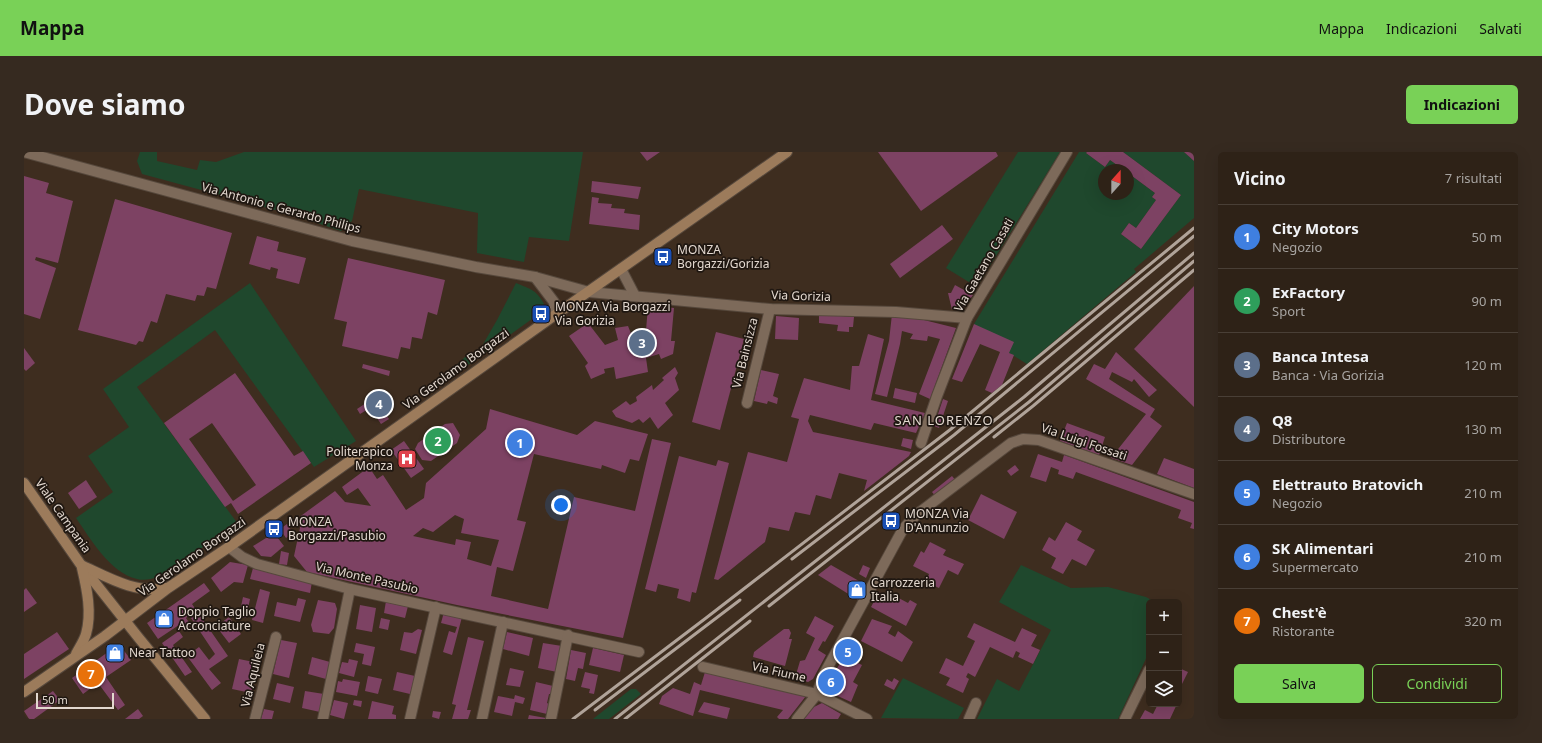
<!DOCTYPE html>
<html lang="it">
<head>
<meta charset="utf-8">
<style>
	:root { --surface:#2e2217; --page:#362a20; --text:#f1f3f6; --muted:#a7a4a1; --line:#493f36; --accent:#79d157 }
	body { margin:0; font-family:"Noto Sans",sans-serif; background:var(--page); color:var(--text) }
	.controls { position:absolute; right:12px; bottom:12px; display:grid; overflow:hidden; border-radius:6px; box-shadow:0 4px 16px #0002 }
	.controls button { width:36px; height:36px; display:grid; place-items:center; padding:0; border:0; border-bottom:1px solid var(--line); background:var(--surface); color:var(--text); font:20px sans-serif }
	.compass { position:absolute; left:1074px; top:12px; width:36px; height:36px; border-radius:50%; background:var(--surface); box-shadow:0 4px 16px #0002; rotate:21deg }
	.scale { position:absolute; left:12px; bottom:10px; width:78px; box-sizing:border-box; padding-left:4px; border:2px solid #e3d8cf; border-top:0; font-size:11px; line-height:14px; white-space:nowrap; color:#e3d8cf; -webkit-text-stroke:3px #1f1711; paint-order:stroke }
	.you { position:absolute; left:537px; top:353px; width:14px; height:14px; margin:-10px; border:3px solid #fff; border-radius:50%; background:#1a73e8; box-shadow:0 0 0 6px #1a73e833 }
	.badge { display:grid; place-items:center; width:26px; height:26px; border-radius:50%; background:var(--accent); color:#fff; font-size:13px; font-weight:700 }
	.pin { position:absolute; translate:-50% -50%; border:2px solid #fff; box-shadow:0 1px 4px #0006 }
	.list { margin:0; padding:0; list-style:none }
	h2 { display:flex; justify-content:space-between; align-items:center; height:52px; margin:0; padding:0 16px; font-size:17px }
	h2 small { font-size:13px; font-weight:400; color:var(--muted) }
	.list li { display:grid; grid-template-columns:26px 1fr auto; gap:12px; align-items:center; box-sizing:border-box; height:64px; padding:0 16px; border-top:1px solid var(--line) }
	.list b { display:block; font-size:15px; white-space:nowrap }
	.list p { margin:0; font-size:13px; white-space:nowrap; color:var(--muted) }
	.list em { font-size:13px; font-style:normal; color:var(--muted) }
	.actions { display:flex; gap:8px; padding:12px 16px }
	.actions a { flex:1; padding:9px 0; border:1px solid var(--accent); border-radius:6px; text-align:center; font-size:14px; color:var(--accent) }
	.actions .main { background:var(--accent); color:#111 }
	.icon { flex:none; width:22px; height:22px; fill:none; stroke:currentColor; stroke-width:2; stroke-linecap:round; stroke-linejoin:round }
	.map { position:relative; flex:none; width:1170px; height:567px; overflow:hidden; border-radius:6px }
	header { display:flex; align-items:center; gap:24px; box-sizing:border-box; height:56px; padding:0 20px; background:var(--accent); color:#111 }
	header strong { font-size:19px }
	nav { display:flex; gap:22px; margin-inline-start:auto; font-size:14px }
	.intro { display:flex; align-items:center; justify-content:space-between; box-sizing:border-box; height:96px; padding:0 24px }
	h1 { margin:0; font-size:28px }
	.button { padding:10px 18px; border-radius:6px; background:var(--accent); color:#111; font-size:14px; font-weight:700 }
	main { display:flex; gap:24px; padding:0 24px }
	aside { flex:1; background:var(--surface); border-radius:6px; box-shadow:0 4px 16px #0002 }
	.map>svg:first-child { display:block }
	.green { fill:#1f482d }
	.building { fill:#7d4263; fill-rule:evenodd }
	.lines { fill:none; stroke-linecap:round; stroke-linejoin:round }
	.street-casing { stroke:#56483c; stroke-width:12 }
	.secondary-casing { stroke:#56483c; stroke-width:12 }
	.street { stroke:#7d6a5a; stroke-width:10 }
	.secondary { stroke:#9c7b5b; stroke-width:10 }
	.rail { stroke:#b0a399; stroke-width:3 }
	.labels { text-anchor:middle; stroke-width:3.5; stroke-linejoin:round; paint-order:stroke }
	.street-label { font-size:12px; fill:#e3d8cf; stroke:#1f1711 }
	.poi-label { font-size:12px; fill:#e3d8cf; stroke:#1f1711; text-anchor:start }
	.neighbourhood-label { font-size:13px; letter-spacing:1px; fill:#e3d8cf; stroke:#1f1711 }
</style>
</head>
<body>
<header>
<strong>Mappa</strong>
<nav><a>Mappa</a><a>Indicazioni</a><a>Salvati</a></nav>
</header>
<div class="intro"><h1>Dove siamo</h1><a class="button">Indicazioni</a></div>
<main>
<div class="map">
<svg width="1170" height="567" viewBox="0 0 1170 567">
	<rect width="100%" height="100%" fill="#3e2d1f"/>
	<g class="green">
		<polygon points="116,0 133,0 133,9 173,18 176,8 192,10 220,0 559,0 545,89 505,85 500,110 453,101 454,61 335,37 328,69 317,79 272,64 268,56 259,52 251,58 118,22 113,9"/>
		<polygon points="994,0 1036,0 953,135 922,116"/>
		<polygon points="1055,0 1063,0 1062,1 1081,15 1086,8 1100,18 1080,18 1080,42 1104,42 1104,21 1131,41 1128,45 1132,48 1112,76 1105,71 1097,82 1117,97 1157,43 1099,0 1160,0 1170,9 1170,66 1110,117 1112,120 1003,212 985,201 950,172"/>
		<path d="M226 131 332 289 290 315 191 178 113 235 214 372 134 425C127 427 120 429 113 427 86 421 66 386 52 366L89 340 64 304 105 275 79 237Z"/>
		<path d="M492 131C506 137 513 138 520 152L519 159 416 233 409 236 442 204 450 208 473 168Z"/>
		<polygon points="997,413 1047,436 1084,435 1122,445 1131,450 1125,450 1125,500 1094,567 953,567 973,527 995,539 1027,478 975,450"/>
		<polygon points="879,526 940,556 934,567 857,566"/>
		<polygon points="607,537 612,537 617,542 585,567 569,567"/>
	</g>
	<g class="building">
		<polygon points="616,0 636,0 623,9"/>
		<polygon points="854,0 972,0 974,4 897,59"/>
		<polygon points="1063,0 1099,0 1157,43 1117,97 1097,82 1105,71 1112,76 1132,48 1128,45 1131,41 1104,21 1104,18 1100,18 1086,8 1081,15 1062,1"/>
		<polygon points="1160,0 1170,0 1170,9"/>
		<polygon points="0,24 25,31 22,41 49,49 34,111 12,105 11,108 32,116 16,167 0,162"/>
		<polygon points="568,29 617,35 614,47 567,40"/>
		<polygon points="568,45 575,46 574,51 588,52 587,56 601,57 600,61 616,63 615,78 565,72"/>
		<polygon points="91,47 208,81 192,137 183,135 180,144 173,143 171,149 142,142 133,171 127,169 119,190 115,189 112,193 54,178"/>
		<polygon points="918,73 929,87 876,126 866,112"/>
		<polygon points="233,84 255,90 253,99 282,106 275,132 252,126 254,117 247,115 246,118 225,112"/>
		<polygon points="324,106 421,128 413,163 404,160 398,187 388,185 386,197 377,195 374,207 318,194 323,170 310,167"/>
		<polygon points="931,133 949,143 940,155 928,158 924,141 927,141"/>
		<polygon points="1170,134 1170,255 1110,197"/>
		<polygon points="624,153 650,156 647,189 651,189 649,202 637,207 635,202 622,206 624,220 592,227 590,215 580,217 581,221 567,227 561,214 564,211 545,184 564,171 581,193 594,188 591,176 604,174 608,184 622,179"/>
		<polygon points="795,162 830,165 829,175 825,175 825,180 813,179 814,173 795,171"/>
		<polygon points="868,162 876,162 932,176 906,247 895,242 916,187 904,184 903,189 886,187 889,182 878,179 876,192 863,245 851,242 865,189"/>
		<polygon points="752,164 775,166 774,188 751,187"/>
		<polygon points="950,172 990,190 985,201 990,203 978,233 968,241 961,238 976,200 956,192 938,230 928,227"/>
		<polygon points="692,180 720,187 696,278 668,270"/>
		<polygon points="844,182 860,187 847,248 901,261 892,281 850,271 847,278 786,263 784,269 789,280 887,300 885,304 840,339 843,328 815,321 807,347 792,343 786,363 771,360 765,379 745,375 741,390 694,428 690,427 724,300 763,310 775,267 767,265 780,226 826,238 828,214 835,214"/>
		<polygon points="0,196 11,211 2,219 0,217"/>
		<polygon points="1092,200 1133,238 1125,245 1110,227 1108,230 1088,220 1085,227 1131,257 1126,265 1138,274 1108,313 1087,306 1122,262 1062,227 1070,212 1081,217"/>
		<polygon points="339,212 366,219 365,224 338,216"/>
		<polygon points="651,215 654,221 651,226 655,238 641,251 649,263 634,277 626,265 619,271 615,267 608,271 592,265 588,259 602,249 606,253 613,249 612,245 628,233 629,238 640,228 638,226"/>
		<polygon points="737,218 755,222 749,244 754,246 753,252 744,249 743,252 730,249"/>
		<path d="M211 221 270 304 279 299 287 311 214 362 207 351 201 355 140 271ZM188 271 232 333 209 349 165 287Z"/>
		<polygon points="871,236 893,241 891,251 869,246"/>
		<polygon points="919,247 924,249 915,276 910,274"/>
		<polygon points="342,251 346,256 336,262 333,257"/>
		<path d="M466 257 553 283 571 269 624 282 615 309 606 307 601 321 578 313 577 317 510 302 493 368 502 370 489 419 473 415 467 444 524 457 550 345 611 359 628 287 647 291 599 486 433 453 283 420 270 404 277 371 274 366 311 339 321 350 347 354 334 336 323 343 318 335 345 315 353 327 359 323 382 358 400 346 402 331 462 277ZM431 363 440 367 437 381 475 388 467 414 443 407 447 390 432 387 431 393 389 384 399 376 409 380Z"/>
		<polygon points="358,258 365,267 357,272 351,263"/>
		<polygon points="429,271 436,283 433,291 407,309 398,308 391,297 394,291 421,272"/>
		<polygon points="1043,271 1081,285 1075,303 1036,289"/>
		<polygon points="879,286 889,288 887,297 877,294"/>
		<polygon points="380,289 400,317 387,326 367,298"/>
		<polygon points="1014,302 1038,310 1040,303 1170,350 1170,377 1166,376 1168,371 1154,366 1157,358 1052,320 1049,327 1034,322 1035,318 1027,315 1022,330 1006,325"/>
		<polygon points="655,304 692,314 694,308 705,311 672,441 668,440 666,450 653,446 655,437 634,432 632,440 621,437"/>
		<polygon points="1140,306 1170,317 1170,336 1133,322"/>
		<polygon points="991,313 995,318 987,324 983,319"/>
		<polygon points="928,324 932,329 912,345 908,340"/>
		<polygon points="62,328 73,345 55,357 44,341"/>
		<polygon points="957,342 993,360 980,387 944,368"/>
		<polygon points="1042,370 1058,379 1053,388 1071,398 1062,414 1048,407 1039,422 1027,416 1032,406 1018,398 1025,385 1031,389"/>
		<polygon points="263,372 269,381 262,386 256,377"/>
		<polygon points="250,381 260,394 247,405 237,404 229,394"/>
		<polygon points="906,390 922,398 919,403 940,412 934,423 924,418 915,436 902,430 905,422 889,414 897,399 900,401"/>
		<polygon points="257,399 265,401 263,413 255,412"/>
		<polygon points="206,410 224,413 219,431 210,430 197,440 187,426"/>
		<polygon points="807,413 842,433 834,448 794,423"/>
		<polygon points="839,413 846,416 842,426 835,422"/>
		<polygon points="229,416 288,430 286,441 226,427"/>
		<polygon points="180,431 186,439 168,452 204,504 185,517 197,531 188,538 163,504 175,495 185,508 191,502 165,463 162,466 166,472 158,478 155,473 134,487 123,471"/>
		<polygon points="2,436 13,451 0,460 0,438"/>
		<polygon points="236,437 246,440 239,471 228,468"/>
		<polygon points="855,440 867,447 869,443 884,451 886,448 893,452 882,474 847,455"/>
		<polygon points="219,445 226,447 222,466 215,464"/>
		<polygon points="274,446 282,448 276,470 250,464 253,450 272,454"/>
		<polygon points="294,448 311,451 313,457 310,476 305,482 289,480 287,473"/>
		<polygon points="362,449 384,454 381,466 360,461"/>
		<polygon points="336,453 352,456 348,480 332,477"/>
		<polygon points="420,460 438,465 428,503 419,500 425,479 431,481 433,475 417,471"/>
		<polygon points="791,464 810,474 801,490 799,489 794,498 802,503 789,527 784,530 771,526 776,509 781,508 791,486 782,481"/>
		<polygon points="205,465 217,482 205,491 195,478 200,475 197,471"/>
		<polygon points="357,466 366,468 364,478 355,476"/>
		<polygon points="848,467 868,474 864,481 871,485 874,479 889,490 878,510 837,489"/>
		<polygon points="950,471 991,490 998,476 1013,483 1007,494 1016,498 1009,512 994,505 996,501 992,499 989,506 966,495 951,525 944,521 942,525 945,527 939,541 922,533 926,526 915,521 922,506 939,514 951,489 943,485"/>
		<polygon points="394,477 398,478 392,502 376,498 380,480 388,481"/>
		<polygon points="760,477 765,477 767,481 765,487 768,487 761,514 729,505 730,500"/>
		<polygon points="155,479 159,485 149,493 168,520 161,524 138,491"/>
		<polygon points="33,480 45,497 0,527 0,502"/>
		<polygon points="483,480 509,486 505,504 479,497"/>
		<polygon points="444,485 460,489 443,558 447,558 444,567 428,567 432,553 428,552"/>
		<polygon points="257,488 273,491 265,526 249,522"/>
		<polygon points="332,491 351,495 347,514 338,512 340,502 330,500"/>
		<polygon points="519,491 538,494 533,520 514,516"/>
		<polygon points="95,492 107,508 82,525 101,553 94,558 74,531 59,542 48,526"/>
		<polygon points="569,496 600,503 596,520 565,513"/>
		<polygon points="547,498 562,501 559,517 554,516 551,529 542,527"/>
		<polygon points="820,504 838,513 829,530 834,533 827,550 807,541 803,534"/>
		<polygon points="288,505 306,510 302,527 284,522"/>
		<polygon points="215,507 234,511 227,541 208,537"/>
		<polygon points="325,507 334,509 330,525 315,521 318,510 324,511"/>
		<polygon points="486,516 500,519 496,535 482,533"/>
		<polygon points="1155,516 1164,520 1157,534 1155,533"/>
		<polygon points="373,520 391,524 386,542 369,538"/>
		<polygon points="561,520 574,523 570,542 565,541 566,537 557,535"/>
		<polygon points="681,520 782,544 764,567 755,567 753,565 759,558 676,538 669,564 635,552 638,544 649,536 666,542 670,530 677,533"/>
		<polygon points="344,524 358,527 354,542 341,539"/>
		<polygon points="870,526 875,529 870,538 860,533 863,527 868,530"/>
		<polygon points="319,527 336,530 333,544 312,540 314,529 318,530"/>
		<polygon points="512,530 529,534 527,542 525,542 523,551 525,552 523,562 506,558"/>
		<polygon points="253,531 270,535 266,551 249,547"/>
		<polygon points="29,539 36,548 10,567 5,567 0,559"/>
		<polygon points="281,539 300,542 296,560 278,556"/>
		<polygon points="491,543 501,546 499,552 491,550 488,564 470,560 474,544 490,547"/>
		<polygon points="310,548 324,551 320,567 306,563"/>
		<polygon points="330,548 338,549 337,555 329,553"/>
		<polygon points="348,549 370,554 368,562 372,563 372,567 344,567"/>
		<polygon points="680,550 706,556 703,567 674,560"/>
		<polygon points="798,551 817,562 814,567 780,567 790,555"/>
		<polygon points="1134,552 1153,552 1146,567 1116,567 1121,558 1129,562"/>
		<polygon points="114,557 119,564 115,567 101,567"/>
		<polygon points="240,557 250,559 248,567 237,567"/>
		<polygon points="409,559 417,560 415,567 408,565"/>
		<polygon points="505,563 522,566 522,567 504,567"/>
	</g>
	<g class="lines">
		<defs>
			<g id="street">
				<polyline points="0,0 328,89 452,115 511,125 565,140 746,157 872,160 943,166"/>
				<polyline points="597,117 611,144"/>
				<polyline points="511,125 530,150 531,163"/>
				<polyline points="723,251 746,157"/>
				<polyline points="897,291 913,244 943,166 1043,0"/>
				<polyline points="205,395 218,405 233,412 326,437 615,500"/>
				<polyline points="679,515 793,542 843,567"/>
				<polyline points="231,567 252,485"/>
				<polyline points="299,567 326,437"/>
				<polyline points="386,567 412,455"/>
				<polyline points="458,567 479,470"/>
				<polyline points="527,567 544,483"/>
				<polyline points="773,567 793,542 799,524 879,377 892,363 987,291 999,287 1015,288 1170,342"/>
				<polyline points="945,567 952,551"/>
				<polyline points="1101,567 1125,518"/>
			</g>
			<g id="secondary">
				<polyline points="0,331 57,413 114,485 181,567"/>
				<path d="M59 414C85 426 112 442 142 436"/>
				<path d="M52 502C55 496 60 489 62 482 68 461 63 437 58 416"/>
				<polyline points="0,540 81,484 144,436 205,395 531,163 763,0"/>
			</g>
		</defs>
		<use href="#street" class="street-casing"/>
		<use href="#secondary" class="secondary-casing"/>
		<use href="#street" class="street"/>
		<use href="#secondary" class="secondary"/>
		<g class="rail">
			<polyline points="970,285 1009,254 1170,118"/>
			<polyline points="768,407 930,283 1170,84"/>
			<polyline points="745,454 1005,250 1170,109"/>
			<polyline points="571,558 716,448"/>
			<polyline points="549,567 682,466 927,277 1170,76"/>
			<polyline points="591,567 1000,245 1170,101"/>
			<polyline points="601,567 726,469"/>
		</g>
	</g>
	<defs>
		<symbol id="bus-square" viewBox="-11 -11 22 22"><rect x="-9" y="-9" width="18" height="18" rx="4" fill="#1a4fb4" stroke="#1f1711"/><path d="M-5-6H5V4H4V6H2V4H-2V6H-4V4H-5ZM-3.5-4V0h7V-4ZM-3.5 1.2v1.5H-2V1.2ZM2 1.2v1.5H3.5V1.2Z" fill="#fff"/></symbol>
		<symbol id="hospital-square" viewBox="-11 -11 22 22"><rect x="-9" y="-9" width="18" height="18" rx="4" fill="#e0444e" stroke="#1f1711"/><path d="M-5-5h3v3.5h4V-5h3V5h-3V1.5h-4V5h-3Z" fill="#fff"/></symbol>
		<symbol id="shop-square" viewBox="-11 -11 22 22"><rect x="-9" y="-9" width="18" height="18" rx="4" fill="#3f7fe0" stroke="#1f1711"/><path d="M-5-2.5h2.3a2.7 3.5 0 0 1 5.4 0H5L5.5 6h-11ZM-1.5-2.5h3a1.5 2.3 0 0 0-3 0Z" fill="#fff"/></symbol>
	</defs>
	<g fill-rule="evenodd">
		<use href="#bus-square" x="628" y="94" width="22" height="22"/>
		<use href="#bus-square" x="506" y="151" width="22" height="22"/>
		<use href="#hospital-square" x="372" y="296" width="22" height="22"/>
		<use href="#bus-square" x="856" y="358" width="22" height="22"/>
		<use href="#bus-square" x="239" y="366" width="22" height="22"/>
		<use href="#shop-square" x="822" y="427" width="22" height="22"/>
		<use href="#shop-square" x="129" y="456" width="22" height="22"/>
		<use href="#shop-square" x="80" y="490" width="22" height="22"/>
	</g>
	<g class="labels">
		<g class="street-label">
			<text transform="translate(257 56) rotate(15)" y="4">Via Antonio e Gerardo Philips</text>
			<text transform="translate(960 113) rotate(-60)" y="4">Via Gaetano Casati</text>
			<text transform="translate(777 144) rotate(2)" y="4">Via Gorizia</text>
			<text transform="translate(721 201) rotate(-76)" y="4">Via Bainsizza</text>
			<text transform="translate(432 217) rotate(-36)" y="4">Via Gerolamo Borgazzi</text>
			<text transform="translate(1060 290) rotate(19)" y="4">Via Luigi Fossati</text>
			<text transform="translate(39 364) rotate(55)" y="4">Viale Campania</text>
			<text transform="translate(168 405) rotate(-35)" y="4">Via Gerolamo Borgazzi</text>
			<text transform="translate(343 426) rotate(13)" y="4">Via Monte Pasubio</text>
			<text transform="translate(755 520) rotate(13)" y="4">Via Fiume</text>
			<text transform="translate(229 523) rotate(-76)" y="4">Via Aquileia</text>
		</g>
		<g class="poi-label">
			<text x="653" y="102">MONZA<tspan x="653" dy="14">Borgazzi/Gorizia</tspan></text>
			<text x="531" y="159">MONZA Via Borgazzi<tspan x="531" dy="14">Via Gorizia</tspan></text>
			<text x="369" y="304" text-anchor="end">Politerapico<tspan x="369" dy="14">Monza</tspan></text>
			<text x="881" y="366">MONZA Via<tspan x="881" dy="14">D'Annunzio</tspan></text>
			<text x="264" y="374">MONZA<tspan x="264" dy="14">Borgazzi/Pasubio</tspan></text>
			<text x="847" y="435">Carrozzeria<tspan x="847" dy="14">Italia</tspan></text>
			<text x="154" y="464">Doppio Taglio<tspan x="154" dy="14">Acconciature</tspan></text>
			<text x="105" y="505">Near Tattoo</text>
		</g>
		<g class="neighbourhood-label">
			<text x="920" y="273">SAN LORENZO</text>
		</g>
	</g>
</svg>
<div class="controls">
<button>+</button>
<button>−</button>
<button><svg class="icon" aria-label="layers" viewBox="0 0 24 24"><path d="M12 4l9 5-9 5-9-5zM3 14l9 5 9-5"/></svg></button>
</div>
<svg class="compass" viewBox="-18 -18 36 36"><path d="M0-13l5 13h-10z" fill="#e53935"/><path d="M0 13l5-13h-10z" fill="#a7a4a1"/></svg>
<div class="scale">50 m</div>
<div class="you"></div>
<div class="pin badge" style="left:496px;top:291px;background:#3f7fe0">1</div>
<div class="pin badge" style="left:414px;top:289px;background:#2e9e5b">2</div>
<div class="pin badge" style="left:618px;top:191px;background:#5c6f8a">3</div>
<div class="pin badge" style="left:355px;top:252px;background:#5c6f8a">4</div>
<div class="pin badge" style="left:824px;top:500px;background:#3f7fe0">5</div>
<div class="pin badge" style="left:807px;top:530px;background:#3f7fe0">6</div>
<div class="pin badge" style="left:67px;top:522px;background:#e8710a">7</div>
</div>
<aside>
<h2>Vicino<small>7 risultati</small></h2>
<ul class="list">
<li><span class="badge" style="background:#3f7fe0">1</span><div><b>City Motors</b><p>Negozio</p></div><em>50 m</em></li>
<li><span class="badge" style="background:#2e9e5b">2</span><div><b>ExFactory</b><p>Sport</p></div><em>90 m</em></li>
<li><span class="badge" style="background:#5c6f8a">3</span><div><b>Banca Intesa</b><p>Banca · Via Gorizia</p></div><em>120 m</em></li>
<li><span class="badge" style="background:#5c6f8a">4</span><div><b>Q8</b><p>Distributore</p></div><em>130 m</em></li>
<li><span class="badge" style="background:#3f7fe0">5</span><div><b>Elettrauto Bratovich</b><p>Negozio</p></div><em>210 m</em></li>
<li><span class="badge" style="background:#3f7fe0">6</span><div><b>SK Alimentari</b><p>Supermercato</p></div><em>210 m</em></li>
<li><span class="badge" style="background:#e8710a">7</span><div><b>Chest'è</b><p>Ristorante</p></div><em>320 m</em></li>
</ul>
<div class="actions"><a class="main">Salva</a><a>Condividi</a></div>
</aside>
</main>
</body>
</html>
